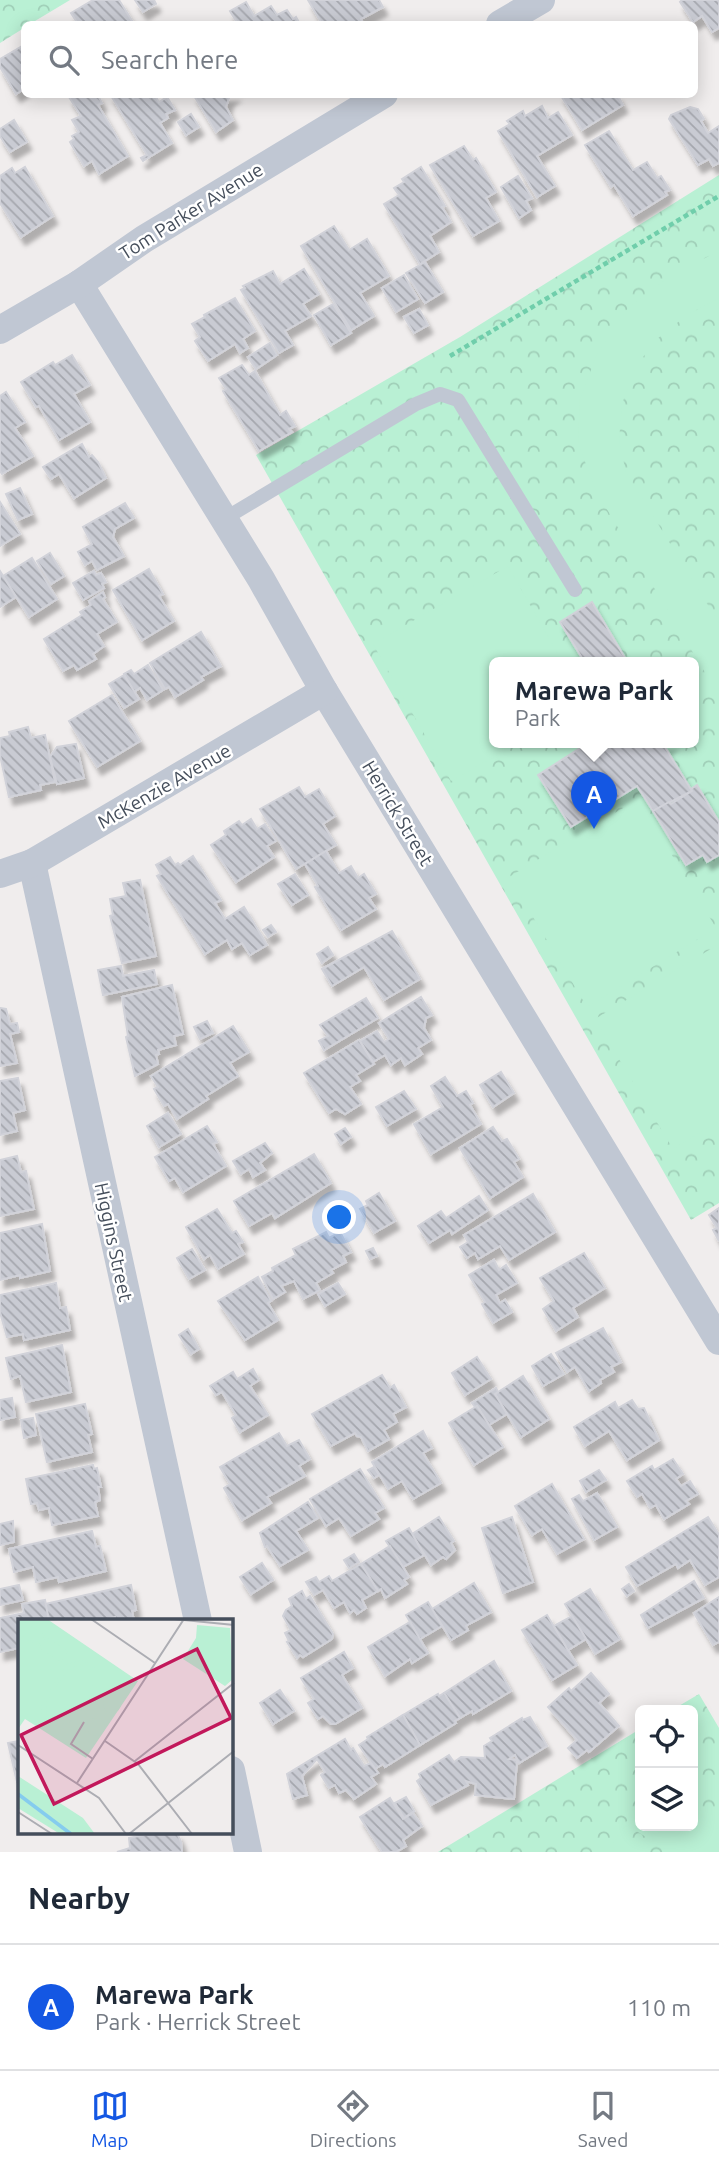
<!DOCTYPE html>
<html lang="en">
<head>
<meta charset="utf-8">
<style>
	:root { --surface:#fff; --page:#f6f6f7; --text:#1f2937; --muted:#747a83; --line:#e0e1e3; --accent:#1457e3 }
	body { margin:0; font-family:Ubuntu,sans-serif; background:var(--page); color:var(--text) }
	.controls { position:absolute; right:21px; bottom:21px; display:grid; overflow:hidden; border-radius:10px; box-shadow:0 4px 18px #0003 }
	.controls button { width:63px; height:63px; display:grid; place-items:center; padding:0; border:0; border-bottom:2px solid var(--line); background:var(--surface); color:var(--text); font:35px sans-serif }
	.you { position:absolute; left:340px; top:1218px; width:24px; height:24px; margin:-18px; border:5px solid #fff; border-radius:50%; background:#1a73e8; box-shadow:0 0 0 10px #1a73e833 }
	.badge { display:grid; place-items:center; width:46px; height:46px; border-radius:50%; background:var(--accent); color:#fff; font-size:23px; font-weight:700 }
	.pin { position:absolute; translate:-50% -58px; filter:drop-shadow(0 2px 4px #0008) }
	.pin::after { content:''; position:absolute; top:37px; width:24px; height:21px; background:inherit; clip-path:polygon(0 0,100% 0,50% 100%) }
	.popup { position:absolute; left:489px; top:657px; width:210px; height:91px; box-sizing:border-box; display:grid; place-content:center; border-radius:10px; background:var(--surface); filter:drop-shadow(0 2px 5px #0005); font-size:23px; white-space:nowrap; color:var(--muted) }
	.popup b { font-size:26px; color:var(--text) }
	.popup::after { content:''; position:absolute; left:50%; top:100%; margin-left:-14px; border:14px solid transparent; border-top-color:var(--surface) }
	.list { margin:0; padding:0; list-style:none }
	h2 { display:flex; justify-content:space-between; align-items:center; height:91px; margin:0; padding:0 28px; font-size:30px }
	h2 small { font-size:23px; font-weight:400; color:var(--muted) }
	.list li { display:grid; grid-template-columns:46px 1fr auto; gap:21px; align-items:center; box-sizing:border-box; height:126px; padding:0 28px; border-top:2px solid var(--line) }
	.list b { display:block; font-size:26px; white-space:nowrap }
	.list p { margin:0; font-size:23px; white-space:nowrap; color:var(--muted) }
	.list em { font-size:23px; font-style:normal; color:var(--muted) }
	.icon { flex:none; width:38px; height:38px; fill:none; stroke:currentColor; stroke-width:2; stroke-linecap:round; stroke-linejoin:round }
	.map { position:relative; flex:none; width:719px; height:1852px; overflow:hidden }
	.search { position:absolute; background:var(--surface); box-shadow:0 4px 18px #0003; left:21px; right:21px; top:21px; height:77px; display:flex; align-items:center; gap:18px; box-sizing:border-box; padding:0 24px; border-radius:10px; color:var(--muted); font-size:26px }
	.sheet { height:217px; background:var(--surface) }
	nav { display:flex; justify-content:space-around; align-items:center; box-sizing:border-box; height:98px; border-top:2px solid var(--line); background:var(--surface); font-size:19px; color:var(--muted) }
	nav a { display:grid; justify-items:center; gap:4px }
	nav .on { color:var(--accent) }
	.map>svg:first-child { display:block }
	.forest { fill:url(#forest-crowns); fill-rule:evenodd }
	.pitch { fill:#b9f0d4 }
	.building { fill:url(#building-back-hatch); stroke:#d1d2d9; stroke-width:2; filter:url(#shadow) }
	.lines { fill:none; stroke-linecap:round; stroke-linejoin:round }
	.path { stroke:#70ceab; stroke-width:4.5; stroke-dasharray:5 3.5; stroke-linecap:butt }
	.lane { stroke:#c0c7d3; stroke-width:14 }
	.street { stroke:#c0c7d3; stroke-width:28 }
	.labels { text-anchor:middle; stroke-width:5; stroke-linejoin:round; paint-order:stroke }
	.street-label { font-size:19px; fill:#454e5b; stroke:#fff }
	.inset-river { fill:none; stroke:#85ccee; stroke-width:3.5 }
	.inset-road { fill:none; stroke:#acadb3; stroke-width:2 }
	.view { fill:#c2185b; fill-opacity:0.15; stroke:#c2185b; stroke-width:3.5 }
	.inset-edge { fill:none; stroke:#454e5b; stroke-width:3.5 }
</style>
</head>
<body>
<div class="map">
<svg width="719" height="1852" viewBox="0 0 719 1852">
	<defs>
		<pattern id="forest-crowns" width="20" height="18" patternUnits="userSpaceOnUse" patternTransform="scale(1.75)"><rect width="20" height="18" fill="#b9f0d4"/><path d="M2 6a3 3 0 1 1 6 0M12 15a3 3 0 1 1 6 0" fill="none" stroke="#a0cfb8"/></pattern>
		<pattern id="building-back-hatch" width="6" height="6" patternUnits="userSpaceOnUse" patternTransform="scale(1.75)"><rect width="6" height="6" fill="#c9cbd3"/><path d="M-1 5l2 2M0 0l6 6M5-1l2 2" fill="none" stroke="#a5a7ae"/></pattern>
		<filter id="shadow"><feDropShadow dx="4.5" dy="8" stdDeviation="2" flood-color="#0004"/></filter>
	</defs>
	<rect width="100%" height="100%" fill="#f0eded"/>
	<g class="forest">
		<polygon points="0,0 70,0 30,24 24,24 24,28 0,43"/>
		<path d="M719 175V1203L691 1220 256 455 460 337ZM494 663H694V743H494Z"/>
		<polygon points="699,1694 719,1728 719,1852 438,1852 640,1729 640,1826 693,1826 693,1710 672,1710"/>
	</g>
	<g class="pitch">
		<polygon points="719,251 719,298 687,315 657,339 636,366 622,404 619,441 626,472 719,623 719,696 596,491 578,443 580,399 597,354 628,308 671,275"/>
		<polygon points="508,566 563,663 494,663 494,743 518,743 451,781 373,644"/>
		<polygon points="638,799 716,928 587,1007 509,877"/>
		<polygon points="719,944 719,1121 673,1149 595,1019"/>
		<polygon points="640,1799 640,1826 693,1826 693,1814 719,1830 719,1852 670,1852 625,1824"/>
		<polygon points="618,1835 645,1852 608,1852"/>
	</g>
	<g class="building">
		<polygon points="93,0 119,0 134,24 78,24 71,13"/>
		<polygon points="135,0 154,0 156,4 143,12"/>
		<polygon points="308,0 379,0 383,7 361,19 363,23 361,24 322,24"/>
		<polygon points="682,0 719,0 719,28 712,32 702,16 693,22 680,2"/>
		<polygon points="246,2 254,16 271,6 277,15 287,10 293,19 296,17 300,24 238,24 230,11"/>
		<polygon points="24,45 24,89 16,94 0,67 0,59"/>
		<polygon points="73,94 97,94 102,103 98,105 128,156 99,174 92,161 84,166 70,142 74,139 72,136 79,132 72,120 81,116 69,97"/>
		<polygon points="110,94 131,94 133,98 139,94 150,94 151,97 154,94 159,102 167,97 175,110 166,114 168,118 160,123 172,143 143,161 141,158 147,155"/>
		<polygon points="193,94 235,94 229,98 226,107 233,120 216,132"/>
		<polygon points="560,94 617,94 623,105 582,130"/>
		<polygon points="542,106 548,118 558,112 572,135 537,156 555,186 537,197 498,131 510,124 507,121 523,111 525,116"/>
		<polygon points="690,107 698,109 704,119 701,121 708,133 719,126 719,163 713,166 709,159 698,165 669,119 671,115"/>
		<polygon points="191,114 199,127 186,135 178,122"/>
		<polygon points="14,120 27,142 10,152 0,136 0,129"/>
		<polygon points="609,131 633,170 647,162 657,178 661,176 670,190 665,192 667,195 633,216 614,185 611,187 585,145"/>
		<polygon points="464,146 473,160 476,158 496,192 486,198 499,221 473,236 430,165"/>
		<polygon points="25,167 53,216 21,237 0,203 0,176 12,168 15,173"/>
		<polygon points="421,167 445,206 442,207 451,222 430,236 439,252 420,264 384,204 399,195 394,188 404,182 402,179"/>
		<polygon points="518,176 532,198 526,201 531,210 519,218 501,187"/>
		<polygon points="334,226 349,250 367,239 389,276 360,293 374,316 351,330 301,246"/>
		<polygon points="425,262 443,292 425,303 406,273"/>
		<polygon points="304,269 319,294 303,304 311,316 285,331 293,345 279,353 241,290 245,288 243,286 273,271 280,284"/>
		<polygon points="404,275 418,299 396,312 382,288"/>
		<polygon points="235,298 255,331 243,339 248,348 240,353 235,344 208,361 195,341 200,337 192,324 205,317 204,315"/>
		<polygon points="333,304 351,333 331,345 314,315"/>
		<polygon points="419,309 428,325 414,333 404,317"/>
		<polygon points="270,343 277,355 256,369 248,357"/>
		<polygon points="72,355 90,385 74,394 90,422 59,440 39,406 36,407 21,382 53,362 55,365"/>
		<polygon points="242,365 249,375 255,371 280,415 286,411 295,426 289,429 292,432 259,451 223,391 226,389 219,378"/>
		<polygon points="6,392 25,422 15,428 33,456 2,474 0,471 0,396"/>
		<polygon points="82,444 89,457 92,455 98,462 106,478 74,498 59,474 51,479 43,467"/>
		<polygon points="20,488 32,514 18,520 6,494"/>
		<polygon points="0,502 20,534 0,546"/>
		<polygon points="125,503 134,518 115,529 113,537 124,556 97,570 92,561 85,565 78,552 92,544 83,527"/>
		<polygon points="50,553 64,576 51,584 37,561"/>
		<polygon points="32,558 57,599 29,617 3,576"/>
		<polygon points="149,569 163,594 159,596 174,621 142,640 113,590"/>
		<polygon points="0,571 16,597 0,607"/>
		<polygon points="94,571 96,575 101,573 106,582 102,584 104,588 83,600 73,583"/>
		<polygon points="103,592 105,597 103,599 117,622 97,634 104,646 93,654 96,659 77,670 74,665 63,671 44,639 82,615 80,612 91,605 89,601"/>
		<polygon points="592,602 628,663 585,663 560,622"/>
		<polygon points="201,632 221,666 201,677 203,680 175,697 169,687 165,689 150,663"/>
		<polygon points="148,665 163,690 147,700 140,688 134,692 124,674 131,670 134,674"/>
		<polygon points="124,675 139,699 124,708 109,684"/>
		<polygon points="112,695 140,741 97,767 69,721"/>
		<polygon points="28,727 31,738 45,735 55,782 40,785 41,790 9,797 0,755 0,738 10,736 9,732"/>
		<polygon points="588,743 672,743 665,747 692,791 653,811 637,786 571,827 538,775"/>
		<polygon points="76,744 84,778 57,784 50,757 57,747"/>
		<polygon points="697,785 719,822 719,855 707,862 703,855 686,865 653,811 669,802 671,804 692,791 691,789"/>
		<polygon points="299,787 305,797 319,789 335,816 323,824 336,845 296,869 260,809"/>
		<polygon points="251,819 257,829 265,824 276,841 267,846 274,857 236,882 211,845 226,835 224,831 239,821 242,825"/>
		<polygon points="326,851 339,873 351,866 358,878 364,874 376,894 369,898 376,909 341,930 315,887 318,886 305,864"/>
		<polygon points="193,856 221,900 215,903 225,919 244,907 267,945 250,955 242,943 232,949 227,940 205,954 157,876 161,874 156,865 170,857 175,865 178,863 180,865"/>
		<polygon points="295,874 308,895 292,905 278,884"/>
		<polygon points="140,880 156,956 122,963 110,916 113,915 110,899 126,896 123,883"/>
		<polygon points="271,925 276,932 268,937 263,930"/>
		<polygon points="392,931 420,979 384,1000 364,967 332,986 322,969"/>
		<polygon points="328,947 333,955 322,963 317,954"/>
		<polygon points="121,966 123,976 154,970 157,984 103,995 98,970"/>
		<polygon points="172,985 183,1034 174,1036 176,1045 158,1050 159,1054 156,1055 158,1064 135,1076 126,1037 128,1036 122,997"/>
		<polygon points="421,997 432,1015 426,1018 424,1028 431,1040 418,1048 422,1054 405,1065 401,1058 391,1065 385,1055 373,1062 360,1041 377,1031 384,1042 389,1039 379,1023"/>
		<polygon points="366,998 378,1018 324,1050 319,1041 328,1036 320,1025"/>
		<polygon points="0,1008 6,1009 10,1024 17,1023 19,1032 10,1034 17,1063 0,1066"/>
		<polygon points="207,1021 213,1033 200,1039 194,1027"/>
		<polygon points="233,1026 249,1052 230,1063 238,1076 206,1096 208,1099 177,1119 168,1104 164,1106 154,1089 158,1087 151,1076"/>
		<polygon points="359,1040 374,1064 356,1075 360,1081 350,1087 361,1104 345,1114 336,1109 329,1113 304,1073"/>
		<polygon points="501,1072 514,1093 493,1107 480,1085"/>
		<polygon points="445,1077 457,1096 466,1091 473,1103 470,1105 481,1124 431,1154 414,1124 443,1107 431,1086"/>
		<polygon points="18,1078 25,1110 13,1113 17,1131 0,1135 0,1081"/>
		<polygon points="404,1091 416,1109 387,1126 376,1107"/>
		<polygon points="168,1113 181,1134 159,1147 147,1126"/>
		<polygon points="207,1126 217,1142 213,1144 226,1166 183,1192 175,1178 169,1181 155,1157"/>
		<polygon points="493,1127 502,1141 507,1139 519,1159 514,1162 523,1177 490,1198 460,1148"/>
		<polygon points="345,1128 351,1137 341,1144 335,1134"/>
		<polygon points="265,1143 272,1153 260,1163 265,1170 253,1177 249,1169 241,1174 233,1161"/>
		<polygon points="314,1154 331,1183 275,1218 272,1213 249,1226 234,1201"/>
		<polygon points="17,1156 21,1172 26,1171 34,1209 0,1216 0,1160"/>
		<polygon points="379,1193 395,1221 374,1233 360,1209 368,1205 366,1201"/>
		<polygon points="533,1194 555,1232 509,1260 500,1246 478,1259 475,1253 467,1258 460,1247 468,1242 464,1235"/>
		<polygon points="479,1196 488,1210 452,1234 450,1230 429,1243 418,1226 441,1211 446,1218"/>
		<polygon points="719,1208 719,1241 713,1230 717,1228 709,1215"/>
		<polygon points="217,1209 232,1233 236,1231 243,1242 238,1244 244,1254 218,1269 210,1255 204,1259 186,1227"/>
		<polygon points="42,1224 50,1271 20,1278 20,1275 0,1280 0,1233"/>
		<polygon points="326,1232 329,1238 340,1232 351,1252 343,1256 346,1262 331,1270 333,1273 316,1283 320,1290 303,1299 294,1281 281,1286 285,1292 273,1299 262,1277 273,1271 272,1268 296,1255 293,1249"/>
		<polygon points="373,1248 377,1256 370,1259 366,1251"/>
		<polygon points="192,1249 205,1270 189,1279 177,1258"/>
		<polygon points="584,1253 605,1288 573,1308 578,1317 556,1331 543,1309 554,1301 540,1278"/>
		<polygon points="494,1260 499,1270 506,1265 517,1283 496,1295 500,1303 505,1300 512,1312 493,1323 482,1304 485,1302 469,1275"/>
		<polygon points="258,1277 271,1301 268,1303 278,1320 245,1340 218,1301"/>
		<polygon points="56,1283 60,1308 66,1307 70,1330 24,1340 23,1334 7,1337 0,1312 0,1295"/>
		<polygon points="338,1283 345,1294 325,1306 318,1294"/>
		<polygon points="603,1328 621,1362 611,1367 614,1372 600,1380 601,1383 589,1391 575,1367 567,1372 556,1353"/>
		<polygon points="188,1329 199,1349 191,1354 179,1335"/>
		<polygon points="62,1345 71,1392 26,1402 20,1376 11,1379 6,1358"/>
		<polygon points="551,1354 564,1374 543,1386 532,1366"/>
		<polygon points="477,1357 491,1379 465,1395 452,1373"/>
		<polygon points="253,1369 259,1380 250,1386 268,1415 240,1432 232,1418 236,1415 222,1392 216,1395 210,1386 233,1372 237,1379"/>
		<polygon points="382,1375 390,1388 394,1385 406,1407 393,1414 397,1422 384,1430 389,1439 368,1451 361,1437 357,1436 355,1433 331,1446 312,1414"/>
		<polygon points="523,1376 549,1419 521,1437 495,1394"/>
		<polygon points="496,1388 498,1392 495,1394 507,1414 489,1425 477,1406 475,1407 472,1403"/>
		<polygon points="12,1398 15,1417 0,1420 0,1400"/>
		<polygon points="632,1400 638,1409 644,1408 659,1440 627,1460 609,1431 585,1446 574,1427 615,1402 618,1408"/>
		<polygon points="85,1404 92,1434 88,1435 92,1452 47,1462 36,1414"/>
		<polygon points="477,1406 503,1447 474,1465 449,1423"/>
		<polygon points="33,1418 36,1435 24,1438 21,1420"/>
		<polygon points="423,1431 432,1448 423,1453 441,1483 413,1499 402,1481 388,1489 372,1462"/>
		<polygon points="279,1433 287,1446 299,1440 310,1459 299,1466 305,1476 267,1497 271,1503 242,1520 224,1488 230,1484 220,1467"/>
		<polygon points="673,1459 683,1474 676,1479 681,1486 690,1481 698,1494 686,1501 689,1504 664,1519 656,1505 650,1508 642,1494 637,1497 627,1481 652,1466 654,1470"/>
		<polygon points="93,1465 94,1469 97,1468 101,1487 98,1487 100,1500 95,1502 98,1516 52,1525 49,1508 39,1510 37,1503 31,1504 26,1479"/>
		<polygon points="374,1467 379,1475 374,1478 368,1470"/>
		<polygon points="360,1469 384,1508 375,1513 379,1519 351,1536 339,1518 326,1526 310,1499"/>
		<polygon points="599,1470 606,1480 586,1492 580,1481"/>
		<polygon points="552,1484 584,1539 557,1554 542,1529 532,1535 515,1506"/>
		<polygon points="597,1493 617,1527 594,1540 572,1499 579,1495 583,1501"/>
		<polygon points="308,1502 318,1518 296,1531 308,1550 280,1566 267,1546 265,1547 260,1533"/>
		<polygon points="439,1517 454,1541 451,1543 455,1550 446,1559 443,1557 431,1565 412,1534"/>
		<polygon points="512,1517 533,1582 503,1593 482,1528"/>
		<polygon points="708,1517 719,1535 719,1577 705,1585 690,1560 678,1568 676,1564 637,1586 626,1567"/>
		<polygon points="13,1521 14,1542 0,1545 0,1524"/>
		<polygon points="409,1528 424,1555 403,1567 386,1541"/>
		<polygon points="92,1531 96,1547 100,1546 106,1571 59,1582 58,1577 36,1582 33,1567 14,1572 9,1549"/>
		<polygon points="390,1546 409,1577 404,1580 407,1584 385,1598 381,1589 378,1591 361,1564"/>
		<polygon points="354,1554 359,1562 349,1568 344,1560"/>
		<polygon points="262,1563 273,1580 251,1594 240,1577"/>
		<polygon points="361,1564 378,1591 362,1600 366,1608 357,1614 354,1610 350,1613 344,1602 334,1608 323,1590 314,1595 306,1582 316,1577 319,1582 329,1576 332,1581"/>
		<polygon points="694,1581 704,1598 648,1628 641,1615"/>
		<polygon points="474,1583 491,1612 469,1624 466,1626 468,1630 451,1640 432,1609"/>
		<polygon points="629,1584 634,1591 627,1596 622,1589"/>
		<polygon points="19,1585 23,1600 0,1605 0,1589"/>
		<polygon points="131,1585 136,1610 132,1611 134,1621 116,1621 115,1617 98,1621 49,1621 45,1604"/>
		<polygon points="590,1589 620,1639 595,1654 565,1604"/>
		<polygon points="302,1591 306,1599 310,1596 333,1634 332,1639 303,1657 300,1655 297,1658 287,1642 289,1641 285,1633 291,1630 283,1616 286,1610 292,1606 289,1599"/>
		<polygon points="719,1597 719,1642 713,1645 694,1613"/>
		<polygon points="45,1600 49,1621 19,1621 19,1648 0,1652 0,1618 24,1613 22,1604"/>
		<polygon points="428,1602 442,1626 420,1639 406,1615"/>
		<polygon points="547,1615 577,1665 552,1680 522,1630"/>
		<polygon points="572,1616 586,1639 568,1650 554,1626"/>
		<polygon points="410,1622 428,1653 412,1663 410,1659 385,1676 368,1647"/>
		<polygon points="344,1652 353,1668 342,1675 362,1708 335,1724 331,1724 323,1716 318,1719 308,1703 314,1699 301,1678"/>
		<polygon points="494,1661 511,1691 473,1714 472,1711 460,1718 444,1693"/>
		<polygon points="591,1673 609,1694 599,1703 619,1726 589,1752 587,1750 577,1758 568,1748 577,1740 548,1707 569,1688 571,1691"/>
		<polygon points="280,1690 294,1711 273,1724 260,1703"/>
		<polygon points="444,1693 460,1718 455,1721 456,1723 420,1745 403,1715 438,1694 439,1696"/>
		<polygon points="403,1715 420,1745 385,1767 383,1764 375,1769 359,1745 368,1739 367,1737"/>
		<polygon points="530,1717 547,1746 519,1763 515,1755 509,1759 517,1760 514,1799 475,1795 476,1784 466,1781 468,1785 431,1805 417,1781 421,1778 419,1774 449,1755 454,1762 461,1757 485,1758 484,1746 492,1741 490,1738 522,1718 523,1720"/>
		<polygon points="345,1739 351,1750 353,1748 364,1766 371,1763 378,1773 371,1777 376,1784 354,1799 346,1790 339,1793 335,1785 329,1788 321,1775 325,1772 317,1759 302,1776 307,1795 293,1799 287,1774"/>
		<polygon points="19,1741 19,1782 17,1782 8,1743"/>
		<polygon points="406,1797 414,1811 404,1818 395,1803"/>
		<polygon points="390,1798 403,1819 413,1813 422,1826 403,1840 406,1846 396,1852 382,1852 360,1817"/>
		<polygon points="153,1833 177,1833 181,1842 182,1852 117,1852 130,1848 129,1838"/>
	</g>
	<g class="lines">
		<polyline class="path" points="450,356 719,196"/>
		<polyline class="lane" points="224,519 416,404 440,394 458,400 575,590"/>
		<g class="street">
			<polyline points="500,24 541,0"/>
			<polyline points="79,284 261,579 324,691 719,1341"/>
			<polyline points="0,330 79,284 144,239 384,94"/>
			<polyline points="32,863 198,1621"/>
			<polyline points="0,874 32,863 324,691"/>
			<polyline points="231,1770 248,1852"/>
		</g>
	</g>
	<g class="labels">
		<g class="street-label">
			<text transform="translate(191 211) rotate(-32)" y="7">Tom Parker Avenue</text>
			<text transform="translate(164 786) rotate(-30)" y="7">McKenzie Avenue</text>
			<text transform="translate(398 813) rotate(59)" y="7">Herrick Street</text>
			<text transform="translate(114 1242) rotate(78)" y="7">Higgins Street</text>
		</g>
	</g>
	<g transform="translate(18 1619)">
		<rect width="215" height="215" fill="#f0eded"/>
		<path d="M0 0H29L120 62 68 139 7 100 0 110ZM179 6 212 9 215 60 207 67 165 40 178 19ZM0 157 65 199 77 215H42L0 189Z" fill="#b9f0d4"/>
		<path d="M5 2 27 16 20 27 0 14ZM28 18 50 32 43 43 21 29ZM65 41 79 51V68L51 109 36 111 24 100 23 85 49 45ZM63 45 75 52V66L52 103 38 107 28 99 29 82 49 51ZM94 70a9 9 0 1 1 18 0a9 9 0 1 1-18 0ZM85 85a9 9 0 1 1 18 0a9 9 0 1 1-18 0ZM69 108a9 9 0 1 1 18 0a9 9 0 1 1-18 0Z" fill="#b9f0d4" fill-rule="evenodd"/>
		<path class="inset-river" d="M0 175 53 215"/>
		<path class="inset-road" d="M73 0 137 44M156 0 216 6M66 103 53 125 75 140M87 122 120 145 174 215M0 126 81 179 108 215M117 142 216 64M59 164 166 0M0 193 34 215M111 215 216 132"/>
		<path class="view" d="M179 30 213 99 36 185 3 116Z"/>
		<rect width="215" height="215" class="inset-edge"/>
	</g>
</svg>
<div class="controls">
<button><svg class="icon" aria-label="locate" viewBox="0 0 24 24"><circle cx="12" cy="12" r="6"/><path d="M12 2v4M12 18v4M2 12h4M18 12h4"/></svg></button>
<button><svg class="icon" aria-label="layers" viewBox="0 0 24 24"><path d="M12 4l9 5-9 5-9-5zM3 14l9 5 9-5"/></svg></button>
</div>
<div class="you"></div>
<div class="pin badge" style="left:594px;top:829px">A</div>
<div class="popup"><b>Marewa Park</b>Park</div>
<div class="search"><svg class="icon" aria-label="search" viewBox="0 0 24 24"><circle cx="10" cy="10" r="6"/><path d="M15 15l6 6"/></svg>Search here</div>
</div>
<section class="sheet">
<h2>Nearby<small></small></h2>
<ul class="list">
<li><span class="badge">A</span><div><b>Marewa Park</b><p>Park · Herrick Street</p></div><em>110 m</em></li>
</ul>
</section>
<nav>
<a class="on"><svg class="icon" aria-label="map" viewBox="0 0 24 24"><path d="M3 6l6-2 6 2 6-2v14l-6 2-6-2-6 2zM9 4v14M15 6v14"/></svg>Map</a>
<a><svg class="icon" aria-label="directions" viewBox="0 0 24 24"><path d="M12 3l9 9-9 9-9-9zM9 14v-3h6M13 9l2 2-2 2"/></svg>Directions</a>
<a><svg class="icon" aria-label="saved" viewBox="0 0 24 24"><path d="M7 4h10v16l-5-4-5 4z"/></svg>Saved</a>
</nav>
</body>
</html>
